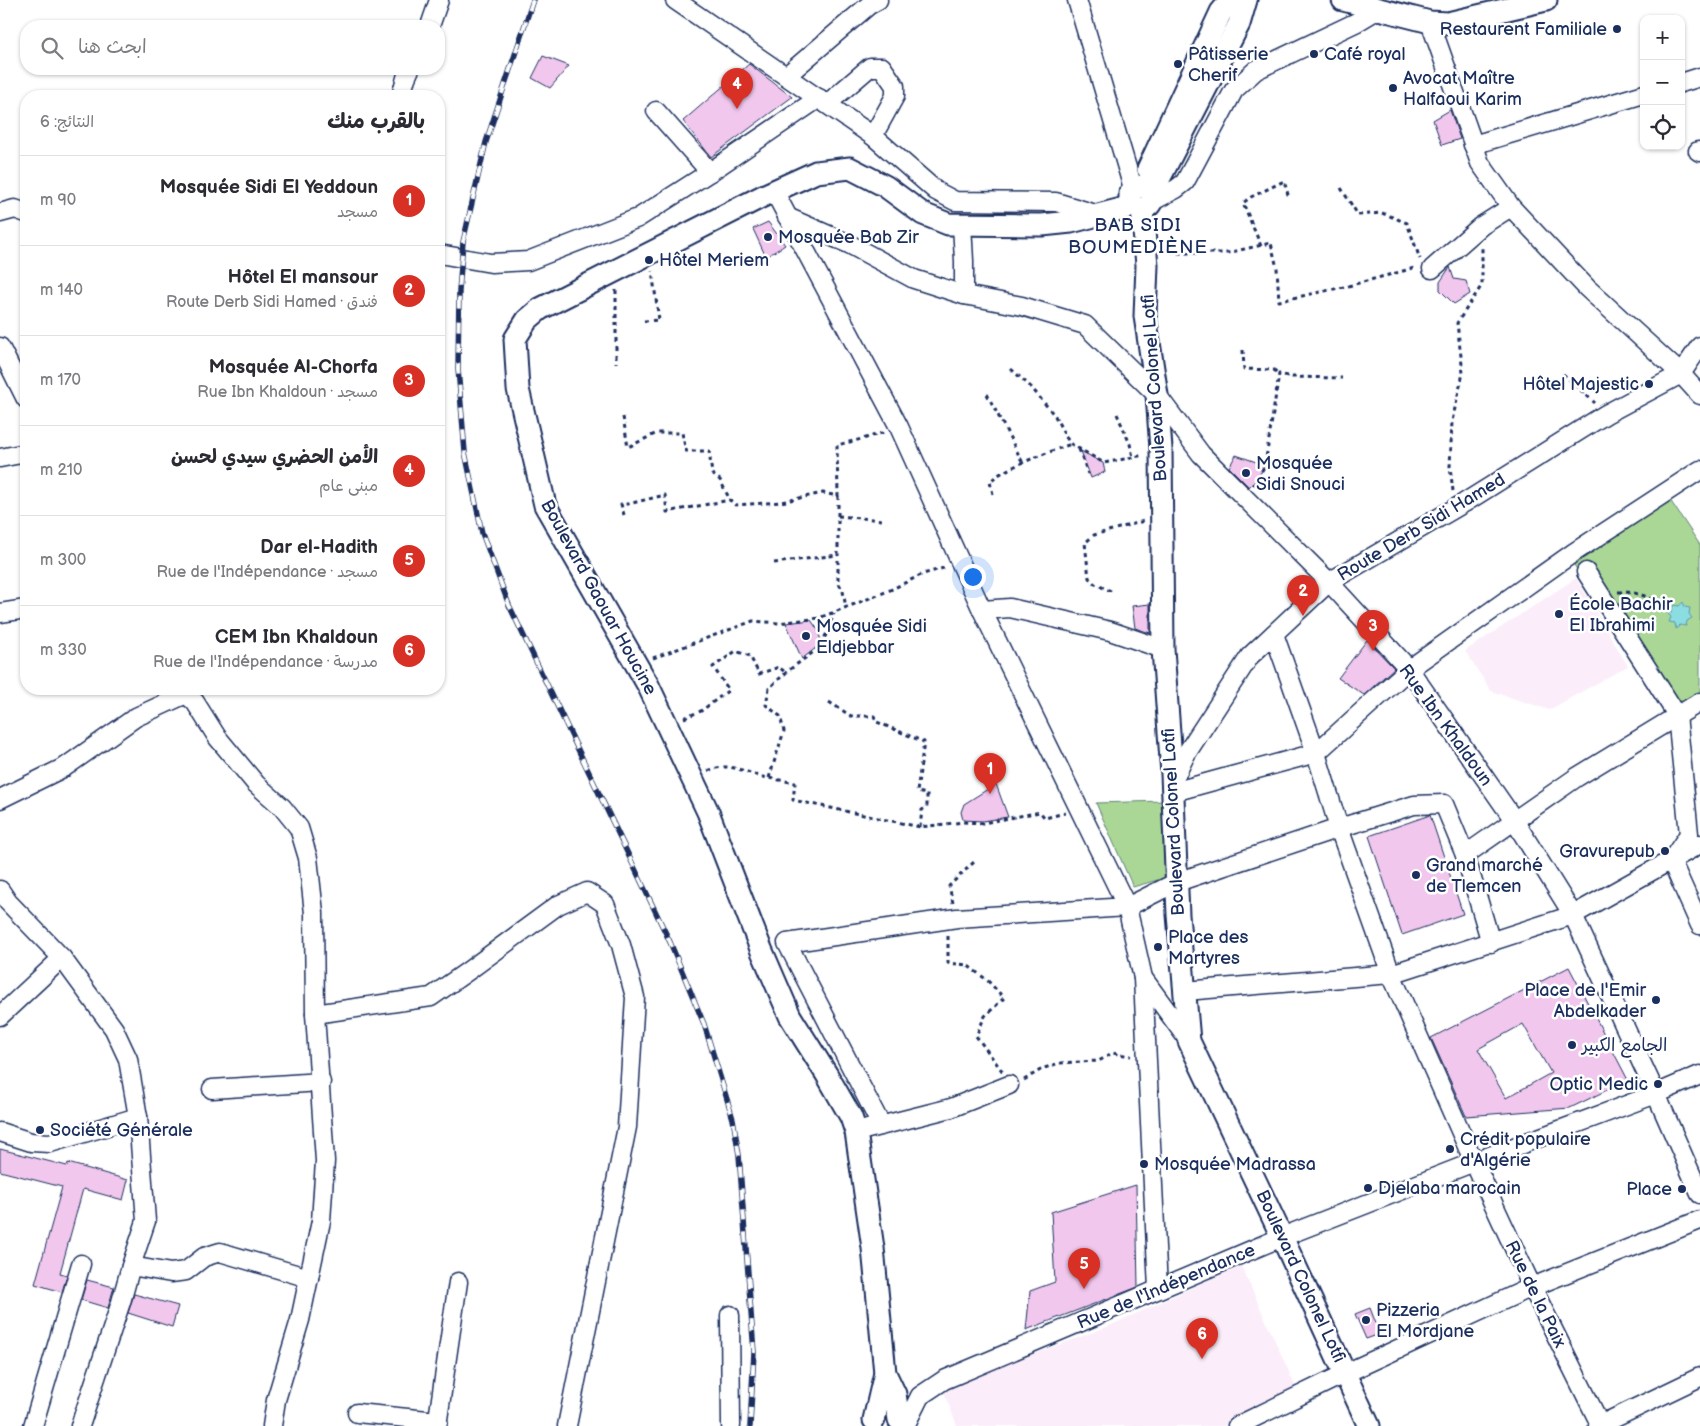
<!DOCTYPE html>
<html lang="ar">
<head>
<meta charset="utf-8">
<style>
	:root { --surface:#fff; --page:#f7f7f7; --text:#2b2b33; --muted:#7c7c81; --line:#e1e1e2; --accent:#d93025 }
	body { margin:0; font-family:"Balsamiq Sans","Playpen Sans Arabic",sans-serif; background:var(--page); color:var(--text); direction:rtl }
	.controls { position:absolute; right:15px; top:15px; display:grid; overflow:hidden; border-radius:10px; box-shadow:0 1px 4px #0004 }
	.controls button { width:45px; height:45px; display:grid; place-items:center; padding:0; border:0; border-bottom:1px solid var(--line); background:var(--surface); color:var(--text); font:25px sans-serif }
	.you { position:absolute; left:972px; top:576px; width:18px; height:18px; margin:-12px; border:4px solid #fff; border-radius:50%; background:#1a73e8; box-shadow:0 0 0 8px #1a73e833 }
	.badge { display:grid; place-items:center; width:32px; height:32px; border-radius:50%; background:var(--accent); color:#fff; font-size:16px; font-weight:700 }
	.pin { position:absolute; translate:-50% -41px; filter:drop-shadow(0 1px 2px #0008) }
	.pin::after { content:''; position:absolute; top:26px; width:18px; height:15px; background:inherit; clip-path:polygon(0 0,100% 0,50% 100%) }
	.list { margin:0; padding:0; list-style:none }
	h2 { display:flex; justify-content:space-between; align-items:center; height:65px; margin:0; padding:0 20px; font-size:21px }
	h2 small { font-size:16px; font-weight:400; color:var(--muted) }
	.list li { display:grid; grid-template-columns:32px 1fr auto; gap:15px; align-items:center; box-sizing:border-box; height:90px; padding:0 20px; border-top:1px solid var(--line) }
	.list b { display:block; font-size:19px; white-space:nowrap }
	.list p { margin:0; font-size:16px; white-space:nowrap; color:var(--muted) }
	.list em { font-size:16px; font-style:normal; color:var(--muted) }
	.icon { flex:none; width:28px; height:28px; fill:none; stroke:currentColor; stroke-width:2; stroke-linecap:round; stroke-linejoin:round }
	.map { position:relative; flex:none; width:1700px; height:1426px; overflow:hidden; direction:ltr }
	.search { position:absolute; background:var(--surface); box-shadow:0 1px 4px #0004; left:20px; top:20px; width:425px; height:55px; display:flex; align-items:center; gap:12px; box-sizing:border-box; padding:0 18px; border-radius:20px; color:var(--muted); font-size:19px }
	.panel { position:absolute; background:var(--surface); box-shadow:0 1px 4px #0004; left:20px; top:90px; width:425px; height:605px; border-radius:20px; direction:rtl }
	.map>svg:first-child { display:block }
	.built { fill:#fbeefa }
	.green { fill:#aad796; stroke:#62837a }
	.water { fill:#8bdde2; stroke:#5e97ad }
	.building { fill:#f1c7ed; stroke:#1b2f5e; fill-rule:evenodd }
	.lines { fill:none; stroke-linecap:round; stroke-linejoin:round }
	.minor-casing { stroke:#1b2f5e; stroke-width:21 }
	.major-casing { stroke:#1b2f5e; stroke-width:25 }
	.path { stroke:#1b2f5e; stroke-width:3; stroke-dasharray:4 4; stroke-linecap:butt }
	.minor { stroke:#fff; stroke-width:18 }
	.major { stroke:#fff; stroke-width:21 }
	.rail-casing { stroke:#1b2f5e; stroke-width:5.5 }
	.rail { stroke:#fff; stroke-width:4; stroke-dasharray:11; stroke-linecap:butt }
	.poi-dot { fill:#1b2f5e; stroke:#fff; stroke-width:2 }
	.labels { text-anchor:middle; stroke-width:5; stroke-linejoin:round; paint-order:stroke }
	.poi-label { font-size:18px; fill:#1b2f5e; stroke:#fff; text-anchor:start }
	.street-label { font-size:18px; fill:#1b2f5e; stroke:#fff }
	.neighbourhood-label { font-size:19px; letter-spacing:1px; fill:#1b2f5e; stroke:#fff }
</style>
</head>
<body>
<div class="map">
<svg width="1700" height="1426" viewBox="0 0 1700 1426">
	<rect width="100%" height="100%" fill="#fff"/>
	<filter id="ink" filterUnits="userSpaceOnUse"><feTurbulence type="fractalNoise" baseFrequency=".02" numOctaves="2"/><feDisplacementMap in="SourceGraphic" scale="10" xChannelSelector="R" yChannelSelector="G"/><feConvolveMatrix kernelMatrix="1 2 1 2 8 2 1 2 1" color-interpolation-filters="sRGB"/></filter>
	<g filter="url(#ink)">
		<g class="built">
			<polygon points="1576,578 1628,666 1549,710 1491,691 1465,651"/>
			<polygon points="1241,1265 1298,1392 1224,1426 957,1426 943,1390 958,1382 1107,1327"/>
		</g>
		<g class="green">
			<polygon points="1666,494 1700,545 1700,698 1671,717 1569,557"/>
			<polygon points="1164,801 1168,877 1133,887 1096,803"/>
		</g>
		<polygon class="water" points="1683,602 1685,607 1690,608 1689,614 1692,618 1687,621 1686,626 1680,625 1676,629 1675,623 1669,622 1671,617 1667,613 1672,611 1673,605 1679,606"/>
		<g class="building">
			<polygon points="543,56 569,66 550,88 532,78"/>
			<polygon points="749,64 792,97 711,157 683,121"/>
			<polygon points="1450,110 1460,139 1442,145 1433,120"/>
			<polygon points="768,222 785,245 766,257 753,229"/>
			<polygon points="1450,267 1454,279 1466,281 1470,294 1454,304 1440,290 1440,282"/>
			<polygon points="1081,451 1103,463 1105,472 1091,478"/>
			<polygon points="1236,455 1265,465 1254,485 1252,484 1249,487 1229,467"/>
			<polygon points="1150,604 1150,633 1135,628 1132,606"/>
			<polygon points="811,620 818,630 821,641 817,647 802,659 786,623"/>
			<polygon points="1367,640 1394,668 1364,695 1338,678"/>
			<polygon points="996,784 1008,817 983,821 963,820 961,812 964,804"/>
			<polygon points="1430,815 1463,914 1402,935 1369,836"/>
			<path d="M1569 967 1628 1080 1570 1108 1466 1116 1431 1038ZM1523 1024 1551 1073 1506 1098 1478 1049Z"/>
			<polygon points="0,1149 67,1166 68,1163 128,1180 123,1200 83,1189 60,1273 67,1275 62,1292 35,1284 62,1187 0,1171"/>
			<polygon points="1136,1185 1138,1287 1026,1330 1030,1291 1055,1282 1051,1212"/>
			<polygon points="87,1280 114,1287 108,1308 81,1300"/>
			<polygon points="134,1294 178,1306 172,1327 128,1313"/>
			<polygon points="1370,1308 1380,1334 1366,1339 1355,1314"/>
		</g>
		<g class="lines">
			<defs>
				<g id="minor">
					<polyline points="675,0 873,136 936,191 955,201 1056,202 1099,215"/>
					<polyline points="1077,0 1133,188"/>
					<polyline points="1430,22 1480,163 1511,207 1587,288 1681,374 1700,395"/>
					<polyline points="430,26 439,0"/>
					<polyline points="786,76 869,5 878,0"/>
					<polyline points="1681,83 1700,77"/>
					<polyline points="401,96 406,78 410,69"/>
					<polyline points="827,104 870,67 882,67 895,86 895,96 873,136"/>
					<polyline points="656,111 710,172"/>
					<polyline points="1473,145 1644,94"/>
					<polyline points="1698,151 1700,152"/>
					<polyline points="774,191 899,427 982,610 1127,907 1143,978 1189,1041"/>
					<polyline points="1151,202 1176,189 1185,182 1234,90 1256,70 1357,22 1377,10"/>
					<polyline points="0,213 15,209 26,213"/>
					<polyline points="787,217 849,244 914,279 964,295 1022,306 1085,325 1157,395 1201,454 1329,582 1409,669 1514,820 1573,915 1656,1094 1700,1194"/>
					<polyline points="962,224 964,261 964,295"/>
					<polyline points="439,254 491,263 528,261 638,218 710,172 819,98"/>
					<polyline points="1432,269 1481,226 1511,207"/>
					<polyline points="0,347 26,399"/>
					<polyline points="0,458 26,453"/>
					<polyline points="1586,572 1677,715 1689,834 1673,858"/>
					<polyline points="982,610 1010,608 1110,631 1163,649"/>
					<polyline points="0,613 26,609"/>
					<polyline points="1274,634 1316,753 1339,828 1391,974 1474,1162 1532,1287 1601,1426"/>
					<polyline points="180,689 195,702 217,737 256,784 282,807 299,828 308,858 314,913 315,1014 325,1161 321,1221 300,1320 276,1400 272,1426"/>
					<polyline points="1172,783 1186,754 1250,656 1329,582 1464,503 1606,414 1681,374 1700,346"/>
					<polyline points="1173,792 1316,753 1409,669 1573,553 1700,470"/>
					<polyline points="0,799 65,767 136,717 186,694"/>
					<polyline points="1465,855 1577,777 1700,702"/>
					<polyline points="1671,860 1700,925"/>
					<polyline points="0,890 8,902 62,958 114,1029 128,1059 138,1117 146,1221 131,1266 121,1302 80,1426"/>
					<polyline points="1143,978 1158,1289"/>
					<polyline points="1185,991 1391,974 1573,915 1700,844"/>
					<polyline points="315,1014 431,997 468,971 558,905 587,892 605,904 621,945 635,997 627,1127 567,1426"/>
					<polyline points="0,1016 62,958"/>
					<polyline points="212,1089 321,1082"/>
					<polyline points="881,1125 787,943 957,918 1127,907 1177,882 1339,828 1414,805 1444,804 1465,855 1491,943"/>
					<polyline points="0,1132 31,1142 50,1143 138,1117"/>
					<polyline points="856,1132 951,1108 1009,1085"/>
					<polyline points="131,1266 171,1273 186,1271 204,1257 220,1252 309,1278"/>
					<polyline points="730,1315 731,1426"/>
					<polyline points="357,1413 438,1421"/>
					<polyline points="33,1426 81,1264"/>
					<polyline points="437,1426 458,1282"/>
					<polyline points="905,1426 920,1396 944,1380 1282,1237 1474,1162 1656,1094 1700,1075"/>
					<polyline points="1237,1426 1346,1373 1532,1287 1700,1220"/>
					<polyline points="1598,1426 1700,1377"/>
				</g>
				<g id="major">
					<polyline points="1343,0 1430,22 1448,23 1546,0"/>
					<polyline points="1148,169 1221,12 1231,0"/>
					<path d="M1152 193 1144 186 1135 187 1130 193V202C1139 214 1155 208 1152 193L1239 24 1246 0"/>
					<polyline points="1142,209 1147,265 1145,316 1157,395 1161,449 1163,649 1172,774 1178,915 1189,1041 1282,1237 1369,1426"/>
					<polyline points="874,1420 885,1373"/>
					<polyline points="899,1420 895,1394 885,1373 873,1248 856,1132 851,1117 827,1075 790,1016 761,949 708,812 648,685 545,505 518,389 515,339 527,320 540,309 763,196 816,172 850,168 885,186 923,214 948,224 1042,225 1071,222 1133,206"/>
				</g>
			</defs>
			<use href="#minor" class="minor-casing"/>
			<use href="#major" class="major-casing"/>
			<g class="path">
				<polyline points="1341,188 1358,215 1382,213 1407,223 1420,259"/>
				<polyline points="1261,246 1243,203 1251,197 1284,181 1289,198"/>
				<polyline points="1162,249 1177,253 1227,253 1271,243 1277,268 1279,301 1348,286 1414,268 1416,270"/>
				<polyline points="616,290 616,363"/>
				<polyline points="644,321 659,320 652,271"/>
				<polyline points="1243,350 1244,369 1274,370 1279,374"/>
				<polyline points="1011,369 1031,387 1055,416 1065,436 1071,444 1104,463 1144,455"/>
				<polyline points="1563,374 1595,403"/>
				<polyline points="987,394 1023,463"/>
				<polyline points="1117,414 1130,444 1133,457"/>
				<polyline points="623,417 628,447 657,433 682,433 686,451 709,451 712,474 720,480 730,500"/>
				<polyline points="1079,449 1088,474"/>
				<polyline points="1254,485 1265,465 1279,374 1292,377 1342,378"/>
				<polyline points="1453,491 1450,467 1452,421 1463,373 1457,323 1482,285 1482,247"/>
				<path d="M993 494 990 482C1001 468 1053 451 1071 444"/>
				<polyline points="838,496 838,582 843,591 846,608"/>
				<polyline points="624,515 621,504 628,504 665,495 667,512 730,500 735,505 781,502 823,493 838,496 837,445 866,438 885,432"/>
				<polyline points="838,516 883,520"/>
				<polyline points="774,563 838,555"/>
				<polyline points="1111,591 1095,584 1089,578 1085,543 1094,535 1144,521"/>
				<path d="M1618 592C1636 591 1652 597 1666 609"/>
				<polyline points="653,658 753,621 779,623 819,618 888,591 923,574 947,567"/>
				<polyline points="829,702 851,716 874,716 877,722 924,742 917,792 927,794 927,807 922,810 920,827"/>
				<polyline points="684,718 701,711 729,690 713,667 736,651 750,656 759,674 779,667 786,673"/>
				<path d="M708 771C728 762 740 770 759 776 770 779 783 780 795 783L793 800 920 827 963 822 983 823 1040 812 1045 818 1065 813"/>
				<polyline points="769,778 784,731 780,716 766,705 769,688 789,670 819,648 828,631 834,613"/>
				<polyline points="953,903 949,886 974,862"/>
				<polyline points="948,936 948,963 967,965 987,980 1004,998 985,1016 976,1036 1003,1072"/>
				<polyline points="1024,1080 1042,1069 1059,1063 1099,1061 1112,1053 1131,1056"/>
			</g>
			<use href="#minor" class="minor"/>
			<use href="#major" class="major"/>
			<defs>
				<polyline id="rail" points="533,0 486,142 463,242 459,291 458,369 465,452 482,533 509,605 670,942 704,1024 733,1119 739,1155 754,1352 750,1426"/>
			</defs>
			<use href="#rail" class="rail-casing"/>
			<use href="#rail" class="rail"/>
		</g>
	</g>
	<g class="poi-dot">
		<circle cx="1617" cy="29" r="5"/>
		<circle cx="1314" cy="54" r="5"/>
		<circle cx="1178" cy="64" r="5"/>
		<circle cx="1393" cy="88" r="5"/>
		<circle cx="768" cy="237" r="5"/>
		<circle cx="649" cy="260" r="5"/>
		<circle cx="1649" cy="384" r="5"/>
		<circle cx="1246" cy="473" r="5"/>
		<circle cx="1559" cy="614" r="5"/>
		<circle cx="806" cy="636" r="5"/>
		<circle cx="1665" cy="851" r="5"/>
		<circle cx="1416" cy="875" r="5"/>
		<circle cx="1158" cy="947" r="5"/>
		<circle cx="1656" cy="1000" r="5"/>
		<circle cx="1572" cy="1045" r="5"/>
		<circle cx="1658" cy="1084" r="5"/>
		<circle cx="40" cy="1130" r="5"/>
		<circle cx="1450" cy="1149" r="5"/>
		<circle cx="1144" cy="1164" r="5"/>
		<circle cx="1368" cy="1188" r="5"/>
		<circle cx="1682" cy="1189" r="5"/>
		<circle cx="1366" cy="1320" r="5"/>
	</g>
	<g class="labels">
		<g class="poi-label">
			<text x="1607" y="35" text-anchor="end">Restaurent Familiale</text>
			<text x="1188" y="60">Pâtisserie<tspan x="1188" dy="21">Cherif</tspan></text>
			<text x="1324" y="60">Café royal</text>
			<text x="1403" y="84">Avocat Maître<tspan x="1403" dy="21">Halfaoui Karim</tspan></text>
			<text x="778" y="243">Mosquée Bab Zir</text>
			<text x="659" y="266">Hôtel Meriem</text>
			<text x="1639" y="390" text-anchor="end">Hôtel Majestic</text>
			<text x="1256" y="469">Mosquée<tspan x="1256" dy="21">Sidi Snouci</tspan></text>
			<text x="1569" y="610">École Bachir<tspan x="1569" dy="21">El Ibrahimi</tspan></text>
			<text x="816" y="632">Mosquée Sidi<tspan x="816" dy="21">Eldjebbar</tspan></text>
			<text x="1655" y="857" text-anchor="end">Gravurepub</text>
			<text x="1426" y="871">Grand marché<tspan x="1426" dy="21">de Tlemcen</tspan></text>
			<text x="1168" y="943">Place des<tspan x="1168" dy="21">Martyres</tspan></text>
			<text x="1646" y="996" text-anchor="end">Place de l'Emir<tspan x="1646" dy="21">Abdelkader</tspan></text>
			<text x="1582" y="1051">الجامع الكبير</text>
			<text x="1648" y="1090" text-anchor="end">Optic Medic</text>
			<text x="50" y="1136">Société Générale</text>
			<text x="1460" y="1145">Crédit populaire<tspan x="1460" dy="21">d'Algérie</tspan></text>
			<text x="1154" y="1170">Mosquée Madrassa</text>
			<text x="1378" y="1194">Djelaba marocain</text>
			<text x="1672" y="1195" text-anchor="end">Place</text>
			<text x="1376" y="1316">Pizzeria<tspan x="1376" dy="21">El Mordjane</tspan></text>
		</g>
		<g class="street-label">
			<text transform="translate(1154 388) rotate(-94)" y="6">Boulevard Colonel Lotfi</text>
			<text transform="translate(1421 527) rotate(-31)" y="6">Route Derb Sidi Hamed</text>
			<text transform="translate(599 597) rotate(61)" y="6">Boulevard Gaouar Houcine</text>
			<text transform="translate(1446 725) rotate(54)" y="6">Rue Ibn Khaldoun</text>
			<text transform="translate(1173 822) rotate(-93)" y="6">Boulevard Colonel Lotfi</text>
			<text transform="translate(1301 1276) rotate(65)" y="6">Boulevard Colonel Lotfi</text>
			<text transform="translate(1166 1286) rotate(-23)" y="6">Rue de l'Indépendance</text>
			<text transform="translate(1536 1294) rotate(64)" y="6">Rue de la Paix</text>
		</g>
		<g class="neighbourhood-label">
			<text x="1138" y="231">BAB SIDI<tspan x="1138" dy="22">BOUMEDIÈNE</tspan></text>
		</g>
	</g>
</svg>
<div class="controls">
<button>+</button>
<button>−</button>
<button><svg class="icon" aria-label="locate" viewBox="0 0 24 24"><circle cx="12" cy="12" r="6"/><path d="M12 2v4M12 18v4M2 12h4M18 12h4"/></svg></button>
</div>
<div class="you"></div>
<div class="pin badge" style="left:990px;top:794px">1</div>
<div class="pin badge" style="left:1303px;top:616px">2</div>
<div class="pin badge" style="left:1373px;top:651px">3</div>
<div class="pin badge" style="left:737px;top:109px">4</div>
<div class="pin badge" style="left:1084px;top:1289px">5</div>
<div class="pin badge" style="left:1202px;top:1359px">6</div>
<div class="search"><svg class="icon" aria-label="search" viewBox="0 0 24 24"><circle cx="10" cy="10" r="6"/><path d="M15 15l6 6"/></svg>ابحث هنا</div>
<section class="panel">
<h2>بالقرب منك<small>النتائج: 6</small></h2>
<ul class="list">
<li><span class="badge">1</span><div><b>Mosquée Sidi El Yeddoun</b><p>مسجد</p></div><em>90 m</em></li>
<li><span class="badge">2</span><div><b>Hôtel El mansour</b><p>فندق · Route Derb Sidi Hamed</p></div><em>140 m</em></li>
<li><span class="badge">3</span><div><b>Mosquée Al-Chorfa</b><p>مسجد · Rue Ibn Khaldoun</p></div><em>170 m</em></li>
<li><span class="badge">4</span><div><b>الأمن الحضري سيدي لحسن</b><p>مبنى عام</p></div><em>210 m</em></li>
<li><span class="badge">5</span><div><b>Dar el-Hadith</b><p>مسجد · Rue de l'Indépendance</p></div><em>300 m</em></li>
<li><span class="badge">6</span><div><b>CEM Ibn Khaldoun</b><p>مدرسة · Rue de l'Indépendance</p></div><em>330 m</em></li>
</ul>
</section>
</div>
</body>
</html>
